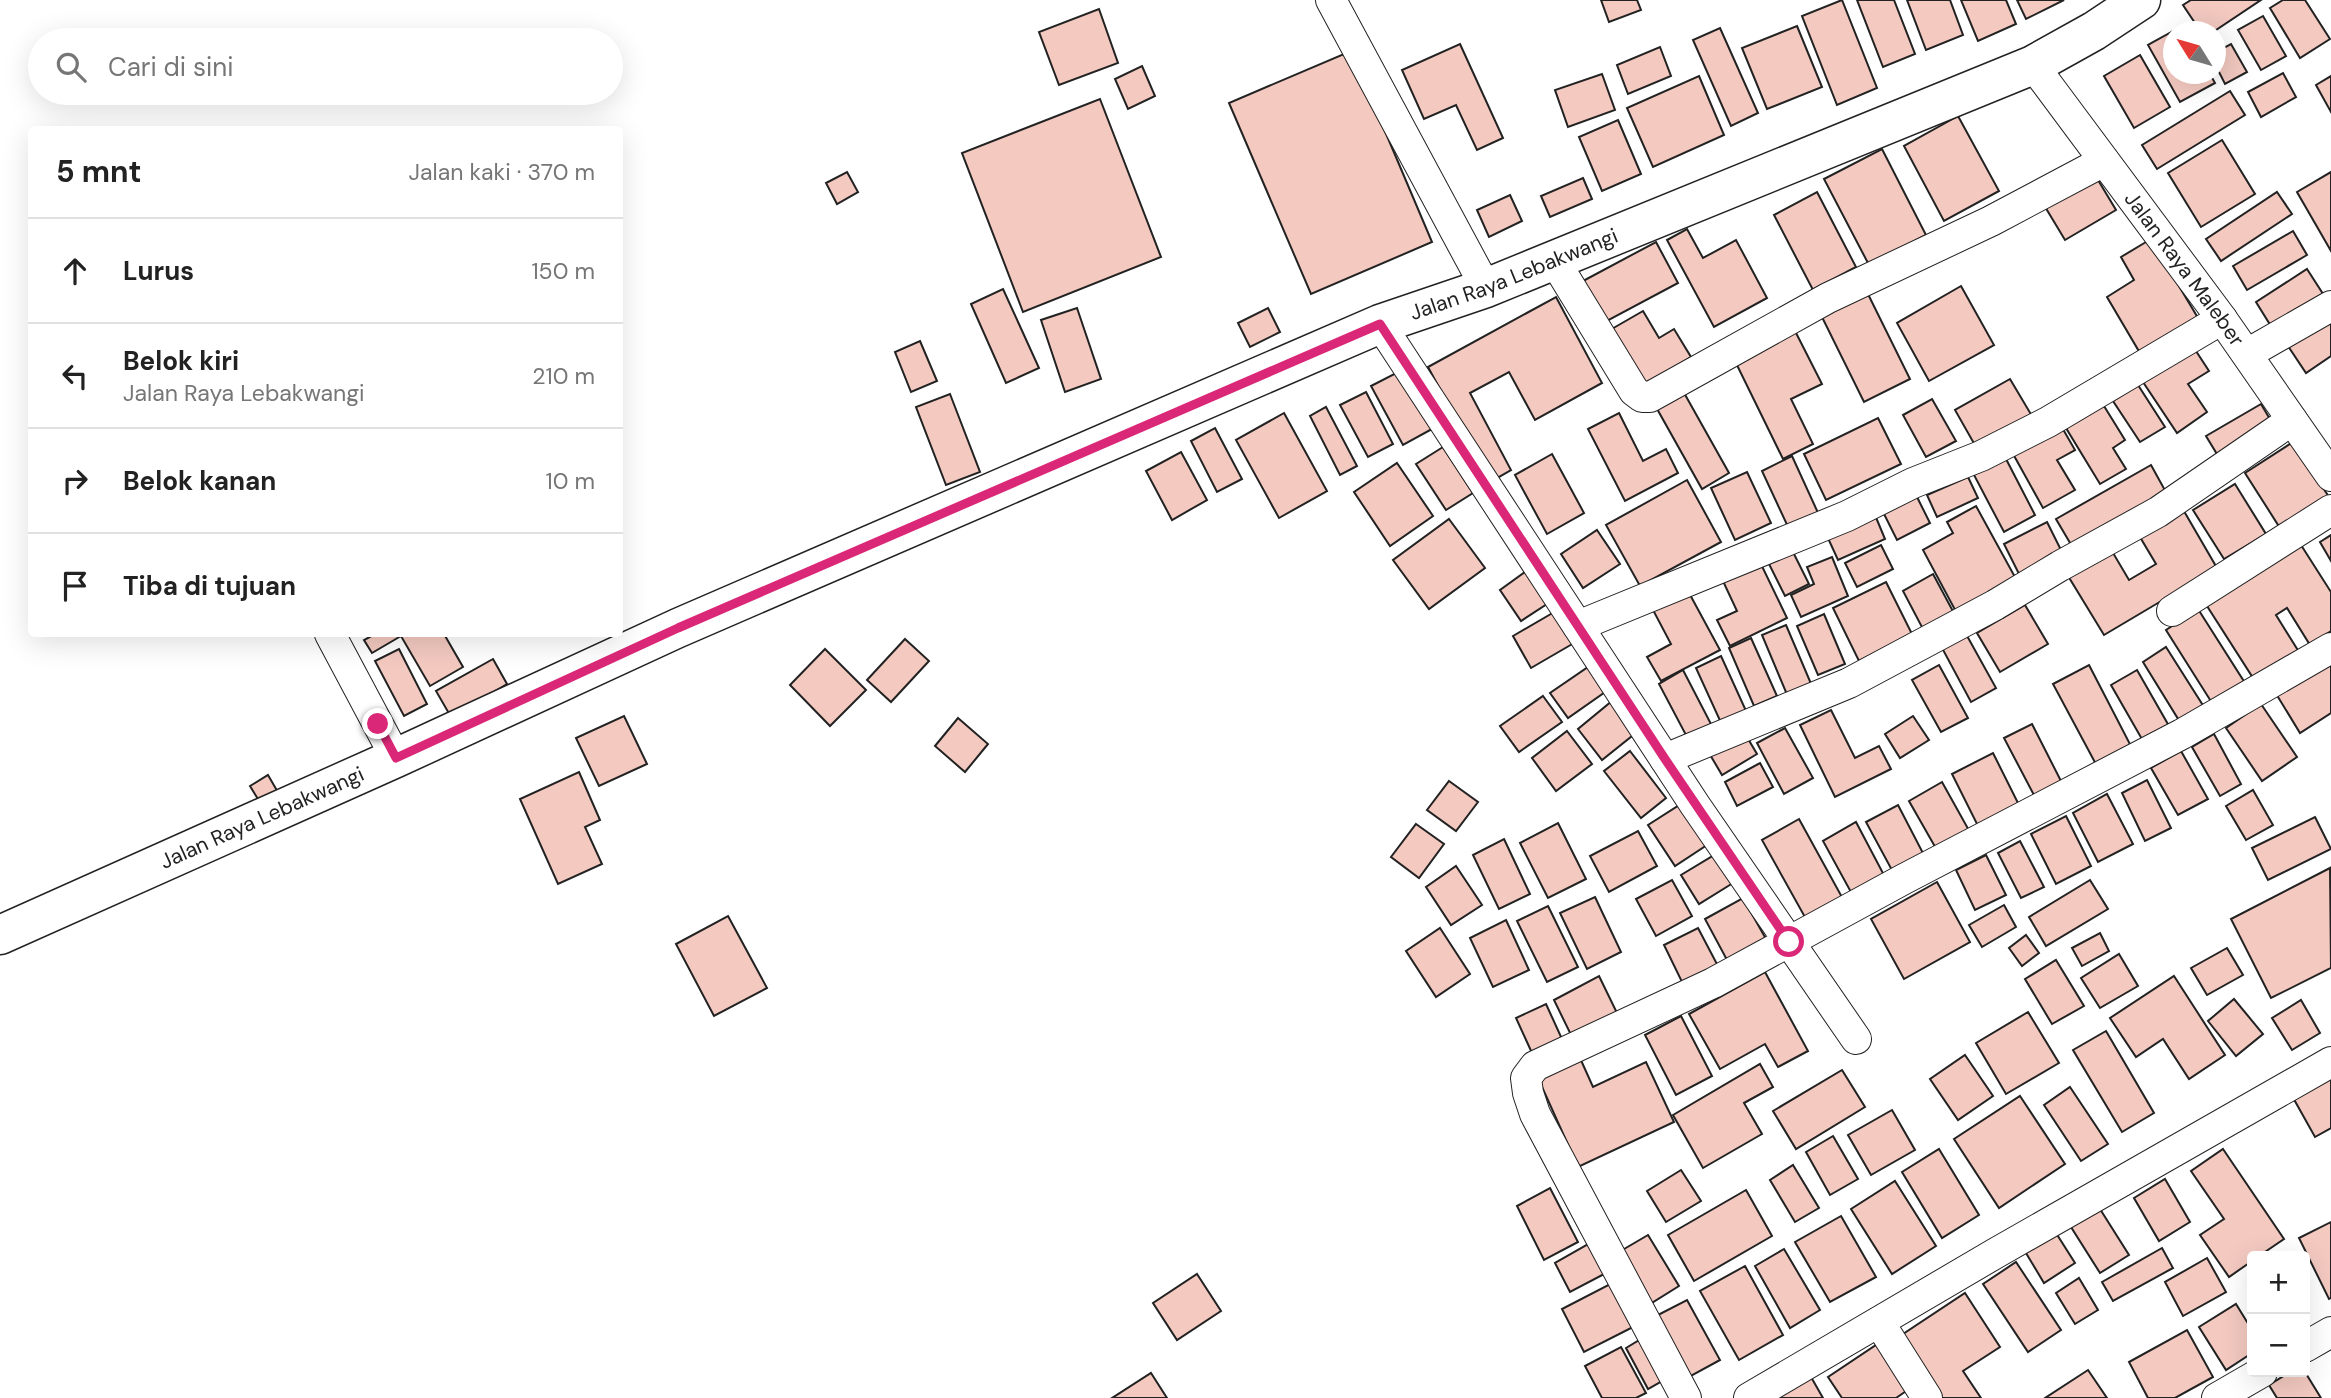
<!DOCTYPE html>
<html lang="id">
<head>
<meta charset="utf-8">
<style>
	:root { --surface:#fff; --page:#f2f2f2; --text:#222; --muted:#767676; --line:#e0e0e0 }
	body { margin:0; font-family:"DM Sans",sans-serif; background:var(--page); color:var(--text) }
	.controls { position:absolute; right:21px; bottom:21px; display:grid; overflow:hidden; border-radius:7px; box-shadow:0 7px 28px #0002 }
	.controls button { width:63px; height:63px; display:grid; place-items:center; padding:0; border:0; border-bottom:2px solid var(--line); background:var(--surface); color:var(--text); font:35px sans-serif }
	.compass { position:absolute; left:2163px; top:21px; width:63px; height:63px; border-radius:50%; background:var(--surface); box-shadow:0 7px 28px #0002; rotate:307deg }
	.stop { position:absolute; width:21px; height:21px; margin:-16px; border:5px solid #db2777; border-radius:50%; background:#fff }
	.stop.end { background:#db2777; border-color:#fff; box-shadow:0 2px 7px #0008 }
	.list { margin:0; padding:0; list-style:none }
	h2 { display:flex; justify-content:space-between; align-items:center; height:91px; margin:0; padding:0 28px; font-size:30px }
	h2 small { font-size:23px; font-weight:400; color:var(--muted) }
	.list li { display:grid; grid-template-columns:46px 1fr auto; gap:21px; align-items:center; box-sizing:border-box; height:105px; padding:0 28px; border-top:2px solid var(--line) }
	.list b { display:block; font-size:26px; white-space:nowrap }
	.list p { margin:0; font-size:23px; white-space:nowrap; color:var(--muted) }
	.list em { font-size:23px; font-style:normal; color:var(--muted) }
	.icon { flex:none; width:38px; height:38px; fill:none; stroke:currentColor; stroke-width:2; stroke-linecap:round; stroke-linejoin:round }
	.map { position:relative; flex:none; width:2331px; height:1398px; overflow:hidden }
	.search { position:absolute; background:var(--surface); box-shadow:0 7px 28px #0002; left:28px; top:28px; width:595px; height:77px; display:flex; align-items:center; gap:18px; box-sizing:border-box; padding:0 24px; border-radius:38px; color:var(--muted); font-size:26px }
	.panel { position:absolute; background:var(--surface); box-shadow:0 7px 28px #0002; left:28px; top:126px; width:595px; height:511px; border-radius:7px }
	.map>svg:first-child { display:block }
	.building { fill:#f3c9c0; stroke:#222; stroke-width:2 }
	.lines { fill:none; stroke-linecap:round; stroke-linejoin:round }
	.minor-casing { stroke:#222; stroke-width:32 }
	.secondary-casing { stroke:#222; stroke-width:41 }
	.minor { stroke:#fff; stroke-width:30 }
	.secondary { stroke:#fff; stroke-width:38 }
	.route { stroke:#db2777; stroke-width:9 }
	.labels { text-anchor:middle; stroke-width:5; stroke-linejoin:round; paint-order:stroke }
	.street-label { font-size:21px; fill:#222; stroke:#fff }
</style>
</head>
<body>
<div class="map">
<svg width="2331" height="1398" viewBox="0 0 2331 1398">
	<rect width="100%" height="100%" fill="#fff"/>
	<g class="building">
		<polygon points="1601,0 1637,0 1641,10 1609,22"/>
		<polygon points="1842,0 1877,88 1837,105 1802,16"/>
		<polygon points="1857,0 1894,0 1915,54 1883,67"/>
		<polygon points="1907,0 1950,0 1963,35 1926,50"/>
		<polygon points="1961,0 2006,0 2016,24 1978,41"/>
		<polygon points="2017,0 2064,0 2026,19"/>
		<polygon points="2191,0 2261,0 2213,32 2201,32 2183,5"/>
		<polygon points="2283,0 2305,0 2330,39 2300,58 2270,8"/>
		<polygon points="1099,9 1118,63 1059,85 1039,32"/>
		<polygon points="2263,16 2286,56 2261,70 2238,30"/>
		<polygon points="2184,25 2188,32 2174,32 2174,74 2210,74 2215,83 2180,102 2148,45"/>
		<polygon points="1797,26 1822,87 1767,109 1742,48"/>
		<polygon points="1720,28 1758,113 1731,126 1693,40"/>
		<polygon points="1460,44 1503,138 1477,150 1456,105 1424,119 1402,70"/>
		<polygon points="2231,44 2247,72 2225,84 2216,66 2216,52"/>
		<polygon points="1660,47 1671,76 1628,94 1617,65"/>
		<polygon points="1351,51 1432,242 1311,294 1229,103"/>
		<polygon points="2140,55 2170,107 2134,128 2104,76"/>
		<polygon points="1142,66 1155,96 1128,109 1115,79"/>
		<polygon points="2283,73 2296,97 2261,117 2248,92"/>
		<polygon points="1602,74 1615,110 1568,127 1555,90"/>
		<polygon points="1699,76 1724,135 1653,167 1627,108"/>
		<polygon points="2331,76 2331,112 2316,85"/>
		<polygon points="2230,91 2245,115 2157,169 2142,145"/>
		<polygon points="1100,99 1161,257 1023,312 962,153"/>
		<polygon points="1958,116 1999,191 1944,221 1904,146"/>
		<polygon points="1618,120 1641,174 1602,191 1579,137"/>
		<polygon points="2222,140 2255,194 2201,227 2168,173"/>
		<polygon points="1882,149 1926,235 1869,265 1824,179"/>
		<polygon points="847,172 858,192 837,204 826,183"/>
		<polygon points="2331,172 2331,251 2297,192"/>
		<polygon points="2095,175 2116,210 2065,240 2044,205"/>
		<polygon points="1583,178 1592,199 1550,217 1541,196"/>
		<polygon points="1817,192 1856,267 1813,290 1774,215"/>
		<polygon points="2277,192 2292,214 2221,261 2206,239"/>
		<polygon points="1510,195 1522,221 1489,237 1477,210"/>
		<polygon points="1687,229 1703,258 1736,240 1767,298 1714,327 1667,240"/>
		<polygon points="2293,231 2307,255 2247,290 2233,266"/>
		<polygon points="2151,239 2198,318 2140,353 2107,297 2134,280 2121,257"/>
		<polygon points="1656,242 1678,283 1605,322 1583,281"/>
		<polygon points="2307,269 2325,297 2274,331 2256,302"/>
		<polygon points="1864,286 1910,379 1864,402 1818,309"/>
		<polygon points="1961,286 1994,345 1929,381 1897,323"/>
		<polygon points="1003,289 1039,368 1006,383 971,304"/>
		<polygon points="1556,297 1602,383 1535,420 1509,372 1470,393 1511,470 1490,482 1428,367"/>
		<polygon points="1077,308 1101,379 1065,392 1041,320"/>
		<polygon points="1268,308 1280,332 1250,347 1238,323"/>
		<polygon points="1643,311 1659,338 1674,329 1691,357 1642,386 1610,330"/>
		<polygon points="2331,316 2331,356 2306,373 2288,346"/>
		<polygon points="1792,325 1822,384 1791,399 1813,444 1783,459 1732,355"/>
		<polygon points="920,341 937,381 911,392 895,352"/>
		<polygon points="2194,348 2209,371 2188,384 2207,412 2177,433 2143,382"/>
		<polygon points="1402,370 1432,429 1403,445 1371,386"/>
		<polygon points="2010,379 2032,416 1976,447 1955,410"/>
		<polygon points="2138,385 2165,427 2140,442 2113,401"/>
		<polygon points="1683,391 1729,473 1702,489 1656,407"/>
		<polygon points="1366,392 1393,444 1368,457 1340,405"/>
		<polygon points="950,394 980,472 946,485 916,407"/>
		<polygon points="1932,399 1956,441 1926,457 1903,415"/>
		<polygon points="2261,404 2274,426 2220,459 2206,436"/>
		<polygon points="2104,406 2125,440 2113,448 2126,469 2100,484 2066,428"/>
		<polygon points="1326,407 1357,466 1340,475 1310,416"/>
		<polygon points="1284,413 1327,491 1279,518 1236,440"/>
		<polygon points="1619,413 1643,461 1666,449 1678,473 1625,501 1588,429"/>
		<polygon points="1878,418 1901,464 1826,500 1804,454"/>
		<polygon points="2060,424 2075,450 2057,460 2075,490 2043,508 2012,452"/>
		<polygon points="1215,428 1242,479 1217,492 1191,441"/>
		<polygon points="2293,442 2329,497 2280,528 2245,473"/>
		<polygon points="1443,447 1473,493 1446,510 1416,464"/>
		<polygon points="1181,452 1207,500 1172,520 1146,471"/>
		<polygon points="1552,454 1584,513 1547,534 1515,475"/>
		<polygon points="1792,456 1819,515 1789,529 1762,471"/>
		<polygon points="2005,457 2035,515 2004,532 1974,475"/>
		<polygon points="1397,463 1433,516 1390,546 1354,492"/>
		<polygon points="2151,465 2167,494 2073,548 2056,519"/>
		<polygon points="1747,472 1771,523 1735,540 1711,488"/>
		<polygon points="1968,477 1978,498 1937,517 1927,495"/>
		<polygon points="1687,480 1721,542 1640,586 1606,525"/>
		<polygon points="2235,484 2266,534 2224,559 2193,510"/>
		<polygon points="1916,495 1930,523 1897,540 1883,512"/>
		<polygon points="1976,506 2021,588 1961,621 1923,550 1953,533 1947,522"/>
		<polygon points="2181,506 2217,568 2104,635 2062,566 2106,541 2129,580 2156,564 2137,532"/>
		<polygon points="1875,515 1885,539 1838,560 1827,536"/>
		<polygon points="1449,519 1485,568 1429,609 1393,560"/>
		<polygon points="2047,522 2064,556 2021,578 2004,544"/>
		<polygon points="1597,530 1620,564 1583,588 1561,554"/>
		<polygon points="2331,535 2331,561 2320,542"/>
		<polygon points="1881,545 1893,569 1857,587 1845,563"/>
		<polygon points="2301,545 2331,592 2331,631 2310,645 2287,608 2276,615 2299,652 2255,681 2207,606"/>
		<polygon points="1791,548 1809,584 1785,596 1767,560"/>
		<polygon points="1832,557 1848,596 1801,617 1791,595 1814,584 1807,567"/>
		<polygon points="1759,560 1787,618 1730,646 1717,620 1737,611 1722,579"/>
		<polygon points="1525,572 1547,604 1521,621 1500,590"/>
		<polygon points="1933,574 1955,615 1924,631 1903,591"/>
		<polygon points="1886,582 1912,634 1859,661 1833,608"/>
		<polygon points="1688,591 1720,650 1661,681 1647,657 1671,644 1653,610"/>
		<polygon points="2025,605 2048,644 2000,672 1977,633"/>
		<polygon points="2198,609 2245,683 2212,703 2166,630"/>
		<polygon points="1556,611 1574,643 1531,668 1513,636"/>
		<polygon points="1824,614 1845,664 1818,675 1797,626"/>
		<polygon points="1786,625 1812,686 1788,697 1762,635"/>
		<polygon points="375,634 444,634 463,667 430,686 401,636 372,653 364,640"/>
		<polygon points="1966,634 1996,688 1971,702 1942,648"/>
		<polygon points="1751,638 1777,696 1754,706 1729,648"/>
		<polygon points="905,639 929,661 891,702 867,680"/>
		<polygon points="2166,647 2204,707 2180,722 2143,662"/>
		<polygon points="399,649 427,704 404,716 375,661"/>
		<polygon points="825,649 866,690 830,726 790,685"/>
		<polygon points="1721,656 1747,713 1722,725 1696,668"/>
		<polygon points="2331,656 2331,713 2300,733 2275,692"/>
		<polygon points="493,659 507,684 451,717 436,691"/>
		<polygon points="1591,665 1608,690 1568,718 1550,693"/>
		<polygon points="1939,665 1968,718 1941,732 1912,680"/>
		<polygon points="2089,665 2133,750 2098,768 2053,684"/>
		<polygon points="1683,670 1711,724 1687,737 1659,684"/>
		<polygon points="2137,670 2169,726 2143,741 2111,685"/>
		<polygon points="1543,696 1562,722 1519,752 1500,726"/>
		<polygon points="1612,701 1637,732 1602,760 1578,729"/>
		<polygon points="2261,704 2297,757 2262,781 2226,728"/>
		<polygon points="1831,710 1855,758 1879,746 1891,769 1835,797 1800,725"/>
		<polygon points="624,716 647,764 599,786 576,738"/>
		<polygon points="1913,716 1929,740 1900,758 1885,734"/>
		<polygon points="958,718 988,744 965,772 935,746"/>
		<polygon points="2032,724 2062,783 2035,797 2004,738"/>
		<polygon points="1785,728 1813,778 1784,794 1757,743"/>
		<polygon points="1567,731 1592,764 1556,791 1532,758"/>
		<polygon points="1744,732 1757,754 1722,775 1709,753"/>
		<polygon points="2214,734 2241,784 2220,796 2192,747"/>
		<polygon points="1630,751 1666,798 1641,818 1604,771"/>
		<polygon points="2181,751 2208,799 2178,815 2151,768"/>
		<polygon points="1993,753 2020,807 1979,828 1952,774"/>
		<polygon points="1760,763 1773,787 1737,806 1725,782"/>
		<polygon points="579,772 600,820 585,827 602,864 558,884 520,799"/>
		<polygon points="268,775 279,794 261,804 250,786"/>
		<polygon points="2147,780 2171,828 2145,841 2122,793"/>
		<polygon points="1449,781 1478,802 1456,831 1427,810"/>
		<polygon points="1942,782 1971,834 1938,852 1909,801"/>
		<polygon points="2253,790 2273,825 2246,840 2226,806"/>
		<polygon points="2107,794 2133,844 2098,862 2073,813"/>
		<polygon points="1681,804 1707,845 1675,866 1648,825"/>
		<polygon points="1898,805 1925,857 1894,874 1866,822"/>
		<polygon points="2066,816 2091,866 2056,884 2031,834"/>
		<polygon points="2315,817 2331,849 2268,880 2252,848"/>
		<polygon points="1799,819 1843,899 1806,919 1762,840"/>
		<polygon points="1856,822 1885,877 1852,894 1823,841"/>
		<polygon points="1558,823 1586,879 1548,898 1520,843"/>
		<polygon points="1416,824 1444,844 1419,878 1391,857"/>
		<polygon points="1638,831 1657,866 1609,892 1590,856"/>
		<polygon points="1504,839 1530,894 1499,909 1473,855"/>
		<polygon points="2020,841 2044,887 2021,898 1998,853"/>
		<polygon points="1716,854 1733,883 1699,904 1681,875"/>
		<polygon points="1986,855 2006,895 1975,910 1956,870"/>
		<polygon points="1456,866 1482,905 1451,925 1426,887"/>
		<polygon points="2330,868 2331,968 2271,998 2231,919"/>
		<polygon points="1672,880 1692,916 1656,936 1636,899"/>
		<polygon points="2090,880 2108,909 2046,946 2029,917"/>
		<polygon points="1937,882 1970,942 1904,979 1871,919"/>
		<polygon points="1595,897 1621,952 1587,969 1560,913"/>
		<polygon points="1743,898 1766,939 1727,960 1705,919"/>
		<polygon points="2004,905 2016,927 1982,947 1969,925"/>
		<polygon points="1548,906 1578,967 1547,982 1517,921"/>
		<polygon points="728,916 767,988 714,1016 676,944"/>
		<polygon points="1506,920 1529,970 1493,987 1470,938"/>
		<polygon points="1440,928 1470,974 1436,997 1406,951"/>
		<polygon points="1698,928 1718,966 1683,984 1664,945"/>
		<polygon points="2100,933 2109,951 2082,966 2072,948"/>
		<polygon points="2026,935 2039,953 2022,966 2009,948"/>
		<polygon points="2227,948 2243,975 2207,995 2191,968"/>
		<polygon points="2119,954 2138,986 2100,1008 2081,978"/>
		<polygon points="2056,960 2084,1006 2052,1024 2025,979"/>
		<polygon points="1765,972 1808,1051 1778,1067 1765,1044 1720,1069 1689,1014"/>
		<polygon points="1599,976 1618,1015 1573,1039 1554,1000"/>
		<polygon points="2174,976 2225,1055 2189,1079 2163,1039 2136,1057 2110,1018"/>
		<polygon points="2234,999 2263,1034 2236,1056 2208,1021"/>
		<polygon points="2301,1000 2320,1033 2292,1050 2272,1018"/>
		<polygon points="1546,1004 1562,1039 1532,1053 1516,1018"/>
		<polygon points="2028,1012 2059,1063 2006,1094 1976,1043"/>
		<polygon points="1681,1016 1712,1076 1676,1095 1645,1035"/>
		<polygon points="2106,1031 2154,1113 2122,1132 2073,1050"/>
		<polygon points="1965,1055 1993,1096 1958,1120 1930,1079"/>
		<polygon points="1580,1058 1593,1087 1646,1062 1674,1122 1578,1167 1538,1078"/>
		<polygon points="1760,1064 1773,1087 1744,1103 1762,1134 1703,1168 1673,1115"/>
		<polygon points="1842,1070 1865,1107 1796,1149 1773,1111"/>
		<polygon points="2331,1071 2331,1128 2315,1137 2291,1094"/>
		<polygon points="2070,1087 2108,1144 2081,1161 2044,1105"/>
		<polygon points="2020,1096 2065,1164 1999,1208 1954,1139"/>
		<polygon points="1892,1110 1915,1150 1871,1175 1848,1135"/>
		<polygon points="1833,1136 1858,1179 1830,1195 1806,1152"/>
		<polygon points="1939,1149 1979,1215 1942,1238 1902,1172"/>
		<polygon points="2223,1149 2284,1239 2259,1256 2252,1256 2252,1261 2229,1277 2200,1235 2224,1219 2191,1171"/>
		<polygon points="1793,1165 1819,1208 1795,1222 1770,1180"/>
		<polygon points="1681,1170 1701,1201 1666,1222 1647,1191"/>
		<polygon points="2165,1179 2190,1222 2159,1241 2134,1198"/>
		<polygon points="1895,1181 1936,1246 1892,1274 1851,1209"/>
		<polygon points="1550,1188 1578,1242 1544,1260 1517,1206"/>
		<polygon points="1746,1190 1772,1236 1694,1281 1668,1235"/>
		<polygon points="2100,1209 2129,1255 2100,1273 2071,1227"/>
		<polygon points="1841,1216 1876,1277 1830,1302 1795,1242"/>
		<polygon points="2331,1222 2331,1298 2329,1299 2299,1238"/>
		<polygon points="2056,1233 2075,1263 2044,1283 2026,1253"/>
		<polygon points="1648,1235 1679,1286 1650,1304 1619,1252"/>
		<polygon points="1592,1242 1608,1272 1570,1292 1555,1263"/>
		<polygon points="2162,1248 2173,1268 2113,1301 2102,1282"/>
		<polygon points="1784,1249 1820,1310 1790,1328 1755,1266"/>
		<polygon points="2207,1258 2226,1292 2183,1316 2165,1282"/>
		<polygon points="2016,1262 2061,1330 2028,1352 1983,1284"/>
		<polygon points="1745,1266 1783,1335 1739,1360 1700,1291"/>
		<polygon points="1197,1274 1221,1311 1177,1340 1153,1303"/>
		<polygon points="2079,1278 2098,1310 2075,1324 2056,1293"/>
		<polygon points="1616,1281 1637,1325 1584,1352 1562,1309"/>
		<polygon points="1965,1293 2000,1347 1963,1371 1981,1398 1940,1398 1900,1336"/>
		<polygon points="1687,1300 1720,1360 1689,1377 1656,1316"/>
		<polygon points="2236,1304 2252,1330 2252,1353 2226,1370 2199,1327"/>
		<polygon points="2187,1330 2213,1377 2175,1398 2148,1398 2129,1362"/>
		<polygon points="1646,1336 1669,1377 1648,1389 1626,1348"/>
		<polygon points="1882,1341 1912,1387 1896,1398 1842,1398 1828,1377"/>
		<polygon points="1621,1347 1646,1393 1636,1398 1602,1398 1585,1366"/>
		<polygon points="2088,1370 2107,1398 2045,1398"/>
		<polygon points="2290,1372 2305,1372 2321,1398 2277,1398 2269,1385"/>
		<polygon points="1151,1373 1167,1398 1112,1398"/>
		<polygon points="1811,1377 1823,1398 1777,1398"/>
	</g>
	<g class="lines">
		<defs>
			<g id="minor">
				<polyline points="1331,0 1486,288"/>
				<path id="s1" d="M2033 65 2222 319 2331 476"/>
				<polyline points="1554,260 1634,391 1642,397 1650,397 1828,298 1991,221 2104,161"/>
				<polyline points="1380,324 1695,805 1856,1039"/>
				<polyline points="2247,354 2331,306"/>
				<polyline points="2172,611 2331,510"/>
				<polyline points="1578,626 1847,516 1913,483 1981,456 2048,422 2222,319"/>
				<polyline points="330,634 396,758"/>
				<polyline points="1665,759 1849,683 1995,605 2060,566 2158,512 2292,420"/>
				<polyline points="1879,1322 1927,1398"/>
				<polyline points="2305,1347 2331,1332"/>
				<polyline points="1686,1398 1535,1114 1528,1093 1526,1078 1535,1066 1713,983 1904,879 2182,734 2331,648"/>
				<polyline points="1749,1398 1996,1253 2331,1062"/>
				<polyline points="2217,1398 2262,1372"/>
			</g>
			<g id="secondary">
				<path id="s2" d="M0 935 396 758 678 628 1380 324 1486 288 2033 65 2094 31 2141 0"/>
			</g>
		</defs>
		<use href="#minor" class="minor-casing"/>
		<use href="#secondary" class="secondary-casing"/>
		<use href="#minor" class="minor"/>
		<use href="#secondary" class="secondary"/>
	</g>
	<g class="lines">
		<polyline class="route" points="378,724 396,758 678,628 1380,324 1665,759 1789,942"/>
	</g>
	<g class="labels">
		<g class="street-label">
			<text dy="7" stroke="none"><textPath href="#s1" startOffset="254">Jalan Raya Maleber</textPath></text>
			<text dy="7" stroke="none"><textPath href="#s2" startOffset="1652">Jalan Raya Lebakwangi</textPath></text>
			<text dy="7" stroke="none"><textPath href="#s2" startOffset="287">Jalan Raya Lebakwangi</textPath></text>
		</g>
	</g>
</svg>
<div class="controls">
<button>+</button>
<button>−</button>
</div>
<svg class="compass" viewBox="-18 -18 36 36"><path d="M0-13l5 13h-10z" fill="#e53935"/><path d="M0 13l5-13h-10z" fill="#767676"/></svg>
<div class="stop" style="left:1789px;top:942px"></div>
<div class="stop end" style="left:378px;top:724px"></div>
<div class="search"><svg class="icon" aria-label="search" viewBox="0 0 24 24"><circle cx="10" cy="10" r="6"/><path d="M15 15l6 6"/></svg>Cari di sini</div>
<section class="panel">
<h2>5 mnt<small>Jalan kaki · 370 m</small></h2>
<ul class="list">
<li><svg class="icon" aria-label="ahead" viewBox="0 0 24 24"><path d="M12 20V5M6 11l6-6 6 6"/></svg><div><b>Lurus</b></div><em>150 m</em></li>
<li><svg class="icon" aria-label="left" viewBox="0 0 24 24"><path d="M17 20v-9H6M10 6l-5 5 5 5"/></svg><div><b>Belok kiri</b><p>Jalan Raya Lebakwangi</p></div><em>210 m</em></li>
<li><svg class="icon" aria-label="right" viewBox="0 0 24 24"><path d="M7 20v-9h11M14 6l5 5-5 5"/></svg><div><b>Belok kanan</b></div><em>10 m</em></li>
<li><svg class="icon" aria-label="arrive" viewBox="0 0 24 24"><path d="M6 21V4h12l-3 4 3 4H6"/></svg><div><b>Tiba di tujuan</b></div></li>
</ul>
</section>
</div>
</body>
</html>
